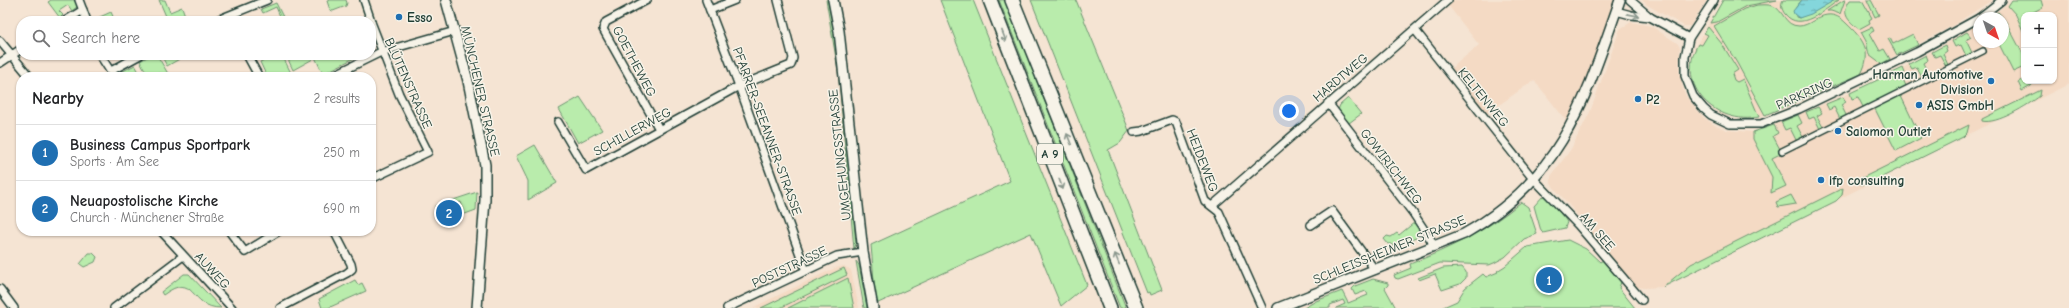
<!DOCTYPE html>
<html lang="en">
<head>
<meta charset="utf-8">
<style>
	:root { --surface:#fff; --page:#f6f6f6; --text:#202124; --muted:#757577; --line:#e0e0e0; --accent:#1f6fb2 }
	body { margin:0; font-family:"Comic Neue",sans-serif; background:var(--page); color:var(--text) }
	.controls { position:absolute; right:12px; top:12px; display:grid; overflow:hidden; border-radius:8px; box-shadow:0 1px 3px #0004 }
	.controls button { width:36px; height:36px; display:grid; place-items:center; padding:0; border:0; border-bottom:1px solid var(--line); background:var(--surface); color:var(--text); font:20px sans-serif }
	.compass { position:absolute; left:1973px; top:12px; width:36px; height:36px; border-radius:50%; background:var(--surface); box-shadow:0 1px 3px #0004; rotate:140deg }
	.you { position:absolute; left:1289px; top:111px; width:14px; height:14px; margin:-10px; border:3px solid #fff; border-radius:50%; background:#1a73e8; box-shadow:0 0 0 6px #1a73e833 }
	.badge { display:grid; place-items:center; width:26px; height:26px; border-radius:50%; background:var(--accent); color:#fff; font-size:13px; font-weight:700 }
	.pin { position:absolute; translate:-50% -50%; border:2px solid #fff; box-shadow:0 1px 4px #0006 }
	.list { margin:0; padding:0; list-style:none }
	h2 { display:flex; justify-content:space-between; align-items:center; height:52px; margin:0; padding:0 16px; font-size:17px }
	h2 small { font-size:13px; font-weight:400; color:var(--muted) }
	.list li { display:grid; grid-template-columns:26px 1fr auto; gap:12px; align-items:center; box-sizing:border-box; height:56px; padding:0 16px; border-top:1px solid var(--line) }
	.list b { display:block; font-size:15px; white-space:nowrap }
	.list p { margin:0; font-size:13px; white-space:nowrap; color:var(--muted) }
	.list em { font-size:13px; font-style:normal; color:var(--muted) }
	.icon { flex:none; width:22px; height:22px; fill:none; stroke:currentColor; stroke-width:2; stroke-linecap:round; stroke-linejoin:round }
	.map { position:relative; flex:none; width:2069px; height:308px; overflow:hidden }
	.search { position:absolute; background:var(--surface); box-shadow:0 1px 3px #0004; left:16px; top:16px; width:360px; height:44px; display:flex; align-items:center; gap:10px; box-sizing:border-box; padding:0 14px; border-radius:16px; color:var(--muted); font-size:15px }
	.panel { position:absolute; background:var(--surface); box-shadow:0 1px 3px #0004; left:16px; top:72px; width:360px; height:164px; border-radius:16px }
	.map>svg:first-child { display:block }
	.built { fill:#f4dac4; fill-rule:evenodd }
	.green { fill:#b9ecac; stroke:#6c9470 }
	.water { fill:url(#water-ripples); stroke:#5c9998 }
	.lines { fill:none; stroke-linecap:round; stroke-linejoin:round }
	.pedestrian-casing { stroke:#1f3d34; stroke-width:8 }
	.minor-casing { stroke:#1f3d34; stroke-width:10 }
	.tertiary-casing { stroke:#1f3d34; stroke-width:12 }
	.motorway-casing { stroke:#1f3d34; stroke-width:16 }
	.pedestrian { stroke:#f7f3e8; stroke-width:5 }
	.minor { stroke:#f7f3e8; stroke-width:7 }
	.tertiary { stroke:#f7f3e8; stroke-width:9 }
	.motorway { stroke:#f7f3e8; stroke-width:13 }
	.oneway { stroke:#8b988e }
	.poi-dot { fill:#1f6fb2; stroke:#f7f3e8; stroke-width:1.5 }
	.labels { text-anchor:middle; stroke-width:3; stroke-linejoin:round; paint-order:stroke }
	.shield { fill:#f7f3e8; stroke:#60746a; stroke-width:1 }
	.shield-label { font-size:12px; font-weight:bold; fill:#1f3d34 }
	.poi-label { font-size:13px; font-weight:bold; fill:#1f3d34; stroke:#f7f3e8; text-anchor:start }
	.street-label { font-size:13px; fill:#1f3d34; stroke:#f7f3e8 }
</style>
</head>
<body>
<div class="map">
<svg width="2069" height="308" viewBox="0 0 2069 308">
	<defs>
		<pattern id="water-ripples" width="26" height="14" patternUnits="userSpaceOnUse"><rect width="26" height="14" fill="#84d6db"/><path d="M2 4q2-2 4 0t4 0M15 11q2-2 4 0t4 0" fill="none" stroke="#6bafb2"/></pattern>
	</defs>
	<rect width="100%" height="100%" fill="#f5e4d3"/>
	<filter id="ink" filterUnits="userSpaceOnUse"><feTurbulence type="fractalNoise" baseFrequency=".025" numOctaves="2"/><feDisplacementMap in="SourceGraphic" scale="8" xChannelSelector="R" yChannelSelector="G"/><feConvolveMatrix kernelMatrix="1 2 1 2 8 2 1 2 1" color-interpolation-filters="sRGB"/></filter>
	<g filter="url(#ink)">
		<g class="built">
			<polygon points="1624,0 1572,128 1534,80 1485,115 1449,70 1479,45 1444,0"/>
			<polygon points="1642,0 1707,0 1690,26 1684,26 1647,5"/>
			<polygon points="1723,0 1992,0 1952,26 1861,74 1765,115 1746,119 1724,115 1715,110 1708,104 1695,87 1692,62 1694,49"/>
			<path d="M2012 0H2069V84L1663 287 1645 288 1636 287 1590 233 1591 231 1551 184V176L1571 149 1590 112 1620 29 1631 22 1651 26 1677 43 1680 47 1679 72 1683 89 1687 98 1703 117 1716 126 1727 130 1753 132 1774 125 1850 93 1903 68 1979 24V42H2003V18H1989ZM2024 15H2054V81H2024Z"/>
			<polygon points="844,266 851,270 859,308 752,308 835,268"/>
		</g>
		<g class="green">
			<polygon points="51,0 75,0 78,6 72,11 68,5 59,11 63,15 60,18 48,2"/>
			<polygon points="159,0 165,0 170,12 182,7 187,21 168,21"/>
			<polygon points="330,0 346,0 347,3 346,6 333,11 330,10 327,1"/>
			<polygon points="826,0 830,0 841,69 856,244 854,249 838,70"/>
			<polygon points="940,0 973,0 1087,285 1061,306 1031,233 876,304 871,245 1010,181"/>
			<polygon points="999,0 1005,0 1126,308 1120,308"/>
			<polygon points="1031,0 1076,0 1127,125 1129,131 1120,143 1108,150 1162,290 1150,295 1149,292 1147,293"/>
			<polygon points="1723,0 1777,0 1746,6 1717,22 1710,23"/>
			<path d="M1783 0H1802L1796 7V17L1799 18 1835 0H1839C1824 10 1800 33 1785 14 1782 10 1780 5 1783 0Z"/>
			<polygon points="1844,0 1845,0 1840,14 1831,11 1827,11"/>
			<path d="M1850 0H1862L1872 18 1869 20 1870 23 1859 29C1847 20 1841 13 1850 0Z"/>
			<polygon points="1867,0 1871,0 1879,15 1875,17"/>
			<polygon points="2012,0 2041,0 2043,7 2022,18 2024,23 2024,33 2016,15 2008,6"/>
			<polygon points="276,3 285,21 282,21 276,7 263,13 261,9"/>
			<path d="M1757 5C1762 5 1768 4 1773 6 1784 10 1784 26 1799 26 1809 26 1817 16 1827 15 1835 14 1841 18 1846 23 1863 39 1873 51 1861 74L1765 115 1737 63 1714 26 1744 9Z"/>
			<polygon points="111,12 115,21 94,21 93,20"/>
			<polygon points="1998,12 2006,22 2024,56 2024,67 2013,72 1998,42 1989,47 1987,42 2003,42 2003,18 1989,18"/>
			<path d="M1708 27 1722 44 1738 70 1732 74 1734 80 1737 82 1743 79 1759 117C1717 126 1674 86 1698 44L1702 45 1708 35 1704 33Z"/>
			<polygon points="1872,27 1874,31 1870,33 1880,51 1884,49 1890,59 1881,64 1869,55 1866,41 1861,32"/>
			<polygon points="1967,32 1971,37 1966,40 1973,55 1967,58 1961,45 1955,47 1952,41"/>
			<polygon points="1913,34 1918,45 1897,55 1888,39 1890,38 1893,44"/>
			<polygon points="1945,45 1947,51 1943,54 1949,67 1947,68 1940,55 1935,57 1932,52"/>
			<polygon points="151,55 157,55 170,77 161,77 159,73 149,77 140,61"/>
			<polygon points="161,55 181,55 183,57 167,66"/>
			<polygon points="274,55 282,55 293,77 267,77 260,62"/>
			<polygon points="286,55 311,55 313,59 293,70"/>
			<polygon points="314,55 357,55 358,56 323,74"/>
			<polygon points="1926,55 1928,60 1923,63 1930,77 1923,80 1917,67 1912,69 1909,64"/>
			<polygon points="135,65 142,77 121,77 121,72"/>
			<polygon points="1903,68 1905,73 1901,75 1907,88 1864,109 1858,97 1852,99 1850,93"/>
			<polygon points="2024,79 2024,81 2034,82 2031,86 2022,91 2018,82"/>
			<path d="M2041 90 2040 96C2028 105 1997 125 1982 121V119Z"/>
			<polygon points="1900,94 1921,138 1896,151 1874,107"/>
			<polygon points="580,97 602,130 578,143 559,109"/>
			<polygon points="1843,97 1846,102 1841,105 1847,117 1841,121 1834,107 1829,110 1826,104"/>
			<polygon points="1348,98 1361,114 1349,123 1338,110 1340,105"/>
			<polygon points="1818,107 1822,113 1817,116 1824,129 1821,131 1814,117 1809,119 1806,112"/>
			<polygon points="1798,115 1802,123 1797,126 1804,139 1797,142 1790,128 1785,130 1781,122"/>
			<polygon points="1774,125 1778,133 1773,136 1782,153 1772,158 1786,186 1771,193 1772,177 1753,139 1753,132"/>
			<polygon points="1969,125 1967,133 1963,137 1870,183 1862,185 1856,181"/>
			<polygon points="535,145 557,183 528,200 528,181 516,156"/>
			<polygon points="1843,188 1842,195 1836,201 1663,287 1691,264"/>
			<polygon points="477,192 476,210 465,214 461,202 436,210 435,206"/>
			<polygon points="1791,195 1796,204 1778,207 1776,202"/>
			<polygon points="1543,196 1547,197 1565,219 1567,222 1565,228 1543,233 1541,231 1534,206"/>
			<path d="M1521 202 1528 207 1537 234 1524 239 1505 257 1494 263 1489 265 1440 263 1398 279 1395 278 1394 275 1411 268 1410 264C1450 248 1488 230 1521 202Z"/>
			<polygon points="1415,222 1421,231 1421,236 1393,247 1392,244 1388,244 1384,239 1387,236 1391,237 1397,233 1399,235"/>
			<polygon points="1568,240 1586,249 1600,262 1603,260 1621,282 1619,288 1635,308 1441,308 1457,301 1465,288 1483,274 1486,277 1498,272 1497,271 1505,266 1527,247"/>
			<polygon points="89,253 93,253 97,257 95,262 84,267 80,264"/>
			<polygon points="856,261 859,265 867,308 864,308"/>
			<polygon points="1462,267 1466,272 1466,278 1460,284 1442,290 1435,274 1419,280 1418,278 1443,268"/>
			<polygon points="844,268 847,275 780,308 761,308"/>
			<path d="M184 274H189L221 308C188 308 197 270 163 295L161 292Z"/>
			<polygon points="848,278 854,308 788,308"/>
			<polygon points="1373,279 1388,283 1388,285 1385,288 1396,308 1336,308 1345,304 1343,300 1330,305 1330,308 1304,308 1316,301 1342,291 1348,303 1368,295 1366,291 1355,295 1352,289 1355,286"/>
			<polygon points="355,280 358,285 362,283 366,291 328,308 322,308 319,299"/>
		</g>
		<polygon class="water" points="1802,0 1835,0 1811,14 1799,18 1794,14 1793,11"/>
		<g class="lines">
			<defs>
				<polyline id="pedestrian" points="1782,151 1983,51"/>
				<g id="minor">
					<polyline points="79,0 87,21"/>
					<polyline points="364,0 371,21"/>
					<polyline points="647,0 606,22 603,29 659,129"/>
					<polyline points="706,0 739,86 806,271"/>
					<polyline points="1630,0 1650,17 1689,38"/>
					<polyline points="1714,0 1689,38 1685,57 1685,76 1693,96 1704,109 1711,115 1730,124 1761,124 1799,109 1917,52 1979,18"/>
					<polyline points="710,10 735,0"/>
					<polyline points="1616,11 1631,15 1650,17"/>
					<polyline points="1979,18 2002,0"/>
					<polyline points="65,21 83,10"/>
					<polyline points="215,21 267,0"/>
					<polyline points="371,22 399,94 428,152 371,179"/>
					<polyline points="1415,30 1530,175 1578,225 1642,300"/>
					<polyline points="0,41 30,77"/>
					<polyline points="100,55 114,77"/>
					<polyline points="247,55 259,77"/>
					<polyline points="0,63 21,49"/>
					<polyline points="111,71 140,55"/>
					<polyline points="330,77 381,52 455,31"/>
					<polyline points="1328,103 1413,213 1431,240 1434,247"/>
					<polyline points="558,122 586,170 739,86 791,65 793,58 778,0"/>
					<polyline points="1134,132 1142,131 1172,120 1176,122 1205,201 1219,212 1262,308"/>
					<polyline points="1212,206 1448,0"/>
					<polyline points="1311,225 1332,211 1375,270"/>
					<polyline points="161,231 232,308"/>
					<polyline points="229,231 245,252 279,231"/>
					<polyline points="0,289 14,308"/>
					<polyline points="114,308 183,256"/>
					<polyline points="280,308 347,273 352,269 351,264 334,231"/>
					<polyline points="727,308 837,256 863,252"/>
				</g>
				<g id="tertiary">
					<polyline points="446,0 468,81 485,165 485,200 477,308"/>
					<polyline points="833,0 839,31 863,252 873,308"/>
					<path d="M1278 308 1464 234C1562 179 1585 100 1620 0"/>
				</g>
				<g id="motorway">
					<polyline points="990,0 1110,308"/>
					<polyline points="1012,0 1136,308"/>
				</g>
			</defs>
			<use href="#pedestrian" class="pedestrian-casing"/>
			<use href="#minor" class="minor-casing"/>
			<use href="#tertiary" class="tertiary-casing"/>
			<use href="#motorway" class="motorway-casing"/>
			<use href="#pedestrian" class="pedestrian"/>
			<use href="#minor" class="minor"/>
			<use href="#tertiary" class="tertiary"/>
			<use href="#motorway" class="motorway"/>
		</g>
		<defs><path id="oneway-shaft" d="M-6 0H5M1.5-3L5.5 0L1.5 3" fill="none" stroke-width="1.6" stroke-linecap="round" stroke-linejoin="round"/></defs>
		<g class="oneway">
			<use href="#oneway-shaft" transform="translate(1633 15) rotate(11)"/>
			<use href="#oneway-shaft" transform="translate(1004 36) rotate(69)"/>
			<use href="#oneway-shaft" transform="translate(1069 139) rotate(-112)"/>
			<use href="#oneway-shaft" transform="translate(1061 184) rotate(69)"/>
			<use href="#oneway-shaft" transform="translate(1117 259) rotate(-112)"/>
		</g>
	</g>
	<g class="poi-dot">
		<circle cx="399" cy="17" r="4"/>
		<circle cx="1991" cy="81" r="4"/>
		<circle cx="1638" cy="99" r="4"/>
		<circle cx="1919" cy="105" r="4"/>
		<circle cx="1838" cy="131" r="4"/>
		<circle cx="1821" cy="180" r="4"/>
	</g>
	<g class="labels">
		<rect class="shield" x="1037" y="144" width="26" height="20" rx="3"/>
		<g class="shield-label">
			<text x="1050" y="158">A 9</text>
		</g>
		<g class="poi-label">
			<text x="407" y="22">Esso</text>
			<text x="1983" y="79" text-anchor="end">Harman Automotive<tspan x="1983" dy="15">Division</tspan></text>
			<text x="1646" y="104">P2</text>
			<text x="1927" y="110">ASIS GmbH</text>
			<text x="1846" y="136">Salomon Outlet</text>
			<text x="1829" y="185">ifp consulting</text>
		</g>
		<g class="street-label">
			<text transform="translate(635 61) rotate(62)" y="5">GOETHEWEG</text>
			<text transform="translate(1340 77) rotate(-40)" y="5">HARDTWEG</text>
			<text transform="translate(409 83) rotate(66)" y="5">BLÜTENSTRASSE</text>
			<text transform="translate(481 91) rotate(77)" y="5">MÜNCHENER STRASSE</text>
			<text transform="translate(1804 93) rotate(-24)" y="5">PARKRING</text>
			<text transform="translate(1484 97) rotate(51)" y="5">KELTENWEG</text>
			<text transform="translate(632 131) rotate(-29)" y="5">SCHILLERWEG</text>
			<text transform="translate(768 131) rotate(70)" y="5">PFARRER-SEEANNER-STRASSE</text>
			<text transform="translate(839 155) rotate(-96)" y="5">UMGEHUNGSSTRASSE</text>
			<text transform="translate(1203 160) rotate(69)" y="5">HEIDEWEG</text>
			<text transform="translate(1392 166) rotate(52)" y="5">GOWIRICHWEG</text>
			<text transform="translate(1598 231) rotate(49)" y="5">AM SEE</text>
			<text transform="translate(1389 249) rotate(-22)" y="5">SCHLEISSHEIMER STRASSE</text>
			<text transform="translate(789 266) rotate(-25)" y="5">POSTSTRASSE</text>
			<text transform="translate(213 270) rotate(47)" y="5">AUWEG</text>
		</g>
	</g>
</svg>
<div class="controls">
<button>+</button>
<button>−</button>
</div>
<svg class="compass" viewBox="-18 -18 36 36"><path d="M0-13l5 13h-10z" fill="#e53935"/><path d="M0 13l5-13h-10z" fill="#757577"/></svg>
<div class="you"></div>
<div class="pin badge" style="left:1549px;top:280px">1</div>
<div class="pin badge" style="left:449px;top:213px">2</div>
<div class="search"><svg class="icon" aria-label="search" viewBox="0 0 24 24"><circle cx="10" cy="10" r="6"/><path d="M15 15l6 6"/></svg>Search here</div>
<section class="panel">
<h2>Nearby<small>2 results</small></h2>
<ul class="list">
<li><span class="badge">1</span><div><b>Business Campus Sportpark</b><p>Sports · Am See</p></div><em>250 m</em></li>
<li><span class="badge">2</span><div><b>Neuapostolische Kirche</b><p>Church · Münchener Straße</p></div><em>690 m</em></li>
</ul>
</section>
</div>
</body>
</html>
